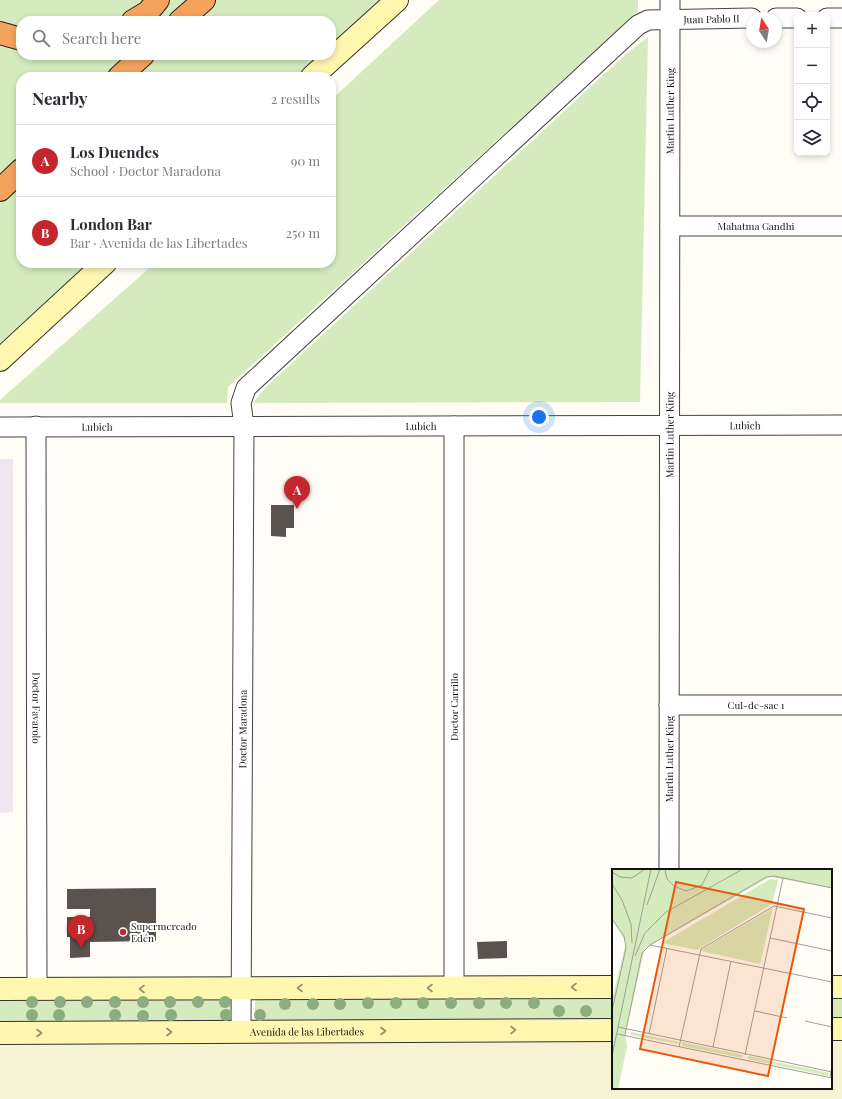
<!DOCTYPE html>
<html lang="en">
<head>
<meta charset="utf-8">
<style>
	:root { --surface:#fff; --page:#f2f2f3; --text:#2b2b33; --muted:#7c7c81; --line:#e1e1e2; --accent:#c4262e }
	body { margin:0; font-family:"Playfair Display",serif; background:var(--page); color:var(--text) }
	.controls { position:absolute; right:12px; top:12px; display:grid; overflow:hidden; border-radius:8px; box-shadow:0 2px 6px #0003 }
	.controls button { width:36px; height:36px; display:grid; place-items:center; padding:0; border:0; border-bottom:1px solid var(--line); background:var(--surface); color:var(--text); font:20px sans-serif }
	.compass { position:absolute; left:746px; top:12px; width:36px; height:36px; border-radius:50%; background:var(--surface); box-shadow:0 2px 6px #0003; rotate:348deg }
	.you { position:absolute; left:539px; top:417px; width:14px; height:14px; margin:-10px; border:3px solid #fff; border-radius:50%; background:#1a73e8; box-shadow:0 0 0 6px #1a73e833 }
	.badge { display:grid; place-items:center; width:26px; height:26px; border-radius:50%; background:var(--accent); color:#fff; font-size:13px; font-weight:700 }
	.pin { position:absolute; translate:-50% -33px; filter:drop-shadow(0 1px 2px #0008) }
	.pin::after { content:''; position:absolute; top:21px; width:14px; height:12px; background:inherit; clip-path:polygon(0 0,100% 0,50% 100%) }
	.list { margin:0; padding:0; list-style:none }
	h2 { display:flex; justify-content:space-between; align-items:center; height:52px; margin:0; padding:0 16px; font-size:17px }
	h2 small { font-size:13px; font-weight:400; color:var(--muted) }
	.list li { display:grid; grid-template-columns:26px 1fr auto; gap:12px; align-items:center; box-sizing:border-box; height:72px; padding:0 16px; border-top:1px solid var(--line) }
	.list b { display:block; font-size:15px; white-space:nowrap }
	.list p { margin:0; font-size:13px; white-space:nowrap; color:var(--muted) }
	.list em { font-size:13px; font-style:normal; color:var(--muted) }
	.icon { flex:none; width:22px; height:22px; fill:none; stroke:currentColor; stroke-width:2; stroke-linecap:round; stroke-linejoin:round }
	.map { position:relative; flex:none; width:842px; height:1099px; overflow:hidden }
	.search { position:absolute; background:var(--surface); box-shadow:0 2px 6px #0003; left:16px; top:16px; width:320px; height:44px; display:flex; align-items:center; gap:10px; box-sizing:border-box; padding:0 14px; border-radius:16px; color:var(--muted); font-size:15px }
	.panel { position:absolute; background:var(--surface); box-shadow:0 2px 6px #0003; left:16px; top:72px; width:320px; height:196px; border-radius:16px }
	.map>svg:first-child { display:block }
	.industrial { fill:#eee6ef }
	.farmland { fill:#f6f3d4 }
	.green { fill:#d5ebbd; fill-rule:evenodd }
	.building { fill:#5a524d }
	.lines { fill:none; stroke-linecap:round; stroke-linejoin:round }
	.minor-casing { stroke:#444; stroke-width:21 }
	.secondary-casing { stroke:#333; stroke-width:24 }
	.motorway-casing { stroke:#222; stroke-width:24 }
	.minor { stroke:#fff; stroke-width:19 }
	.secondary { stroke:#fff6b0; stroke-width:22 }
	.motorway { stroke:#f5a25d; stroke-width:22 }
	.tree { fill:#8dad7f }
	.oneway { stroke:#948f68 }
	.poi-dot { fill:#c4262e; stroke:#fff; stroke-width:1.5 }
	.labels { text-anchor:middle; stroke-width:4; stroke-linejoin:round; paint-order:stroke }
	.street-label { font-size:10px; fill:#111; stroke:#fff }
	.poi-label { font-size:10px; fill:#111; stroke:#fff; text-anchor:start }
	.inset-road { fill:none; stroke:#a09f9a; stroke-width:1 }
	.view { fill:#e8590c; fill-opacity:0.15; stroke:#e8590c; stroke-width:2 }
	.inset-edge { fill:none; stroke:#111; stroke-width:2 }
</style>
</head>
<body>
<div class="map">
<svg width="842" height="1099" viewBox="0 0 842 1099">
	<rect width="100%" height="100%" fill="#fffdf5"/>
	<polygon class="industrial" points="0,459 13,459 13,812 0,813"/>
	<polygon class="farmland" points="831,1029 842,1029 842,1099 0,1099 0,1033 613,1030 613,1088 831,1088"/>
	<g class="green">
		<path d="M0 0H397L312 77H21V263H105L0 360ZM21 21H331V55H21Z"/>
		<polygon points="439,0 638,0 638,11 228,387 227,403 0,403 0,400 155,263 331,263 331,100"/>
		<polygon points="648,37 640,402 253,403 265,388 626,54"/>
		<rect x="831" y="993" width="11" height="26"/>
		<polygon points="613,994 613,1019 261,1022 255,1017 255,1001 261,996"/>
		<polygon points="228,995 235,1001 234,1018 228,1021 0,1022 0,997"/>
	</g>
	<g class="building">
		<polygon points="271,505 294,505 294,528 286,528 286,537 271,536"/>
		<polygon points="156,888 156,941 90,942 90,957 70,958 70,937 67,937 67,917 90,917 90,909 67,909 67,889"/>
		<polygon points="507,941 507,958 478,959 477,942"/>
	</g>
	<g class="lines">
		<defs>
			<g id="minor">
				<polyline points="776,18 797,18"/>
				<polyline points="827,18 842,18"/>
				<path id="s1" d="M670 226H842"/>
				<path id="s2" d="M36 426 37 989"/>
				<polyline points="454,426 454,988"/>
				<path id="s3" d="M0 427 842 425"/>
				<path id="s4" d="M669 705H842"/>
				<path id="s5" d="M669 870 670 0"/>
				<path id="s6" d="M241 1032 244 426 241 403 246 388 638 25 648 20 752 18"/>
			</g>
			<g id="secondary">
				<polyline points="312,77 397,0"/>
				<polyline points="0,360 105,263"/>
				<polyline points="831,987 842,987"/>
				<polyline points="0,989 613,987"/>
				<polyline points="831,1029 842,1029"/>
				<path id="s7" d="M0 1033 613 1030"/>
			</g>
			<g id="motorway">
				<polyline points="133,21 148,12 158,0"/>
				<polyline points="180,21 204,0"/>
				<polyline points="0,33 21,39"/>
				<polyline points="119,77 143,55"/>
				<polyline points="0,190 21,170"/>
			</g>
		</defs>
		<use href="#minor" class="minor-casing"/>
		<use href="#secondary" class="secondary-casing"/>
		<use href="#motorway" class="motorway-casing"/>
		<use href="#minor" class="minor"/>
		<use href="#secondary" class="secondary"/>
		<use href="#motorway" class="motorway"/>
	</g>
	<g class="tree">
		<circle cx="32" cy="1002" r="6"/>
		<circle cx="60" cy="1002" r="6"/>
		<circle cx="87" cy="1002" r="6"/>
		<circle cx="115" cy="1002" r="6"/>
		<circle cx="143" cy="1002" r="6"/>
		<circle cx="170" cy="1002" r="6"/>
		<circle cx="198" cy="1002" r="6"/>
		<circle cx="225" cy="1002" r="6"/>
		<circle cx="368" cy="1003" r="6"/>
		<circle cx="396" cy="1003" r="6"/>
		<circle cx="423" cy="1003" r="6"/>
		<circle cx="451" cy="1003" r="6"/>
		<circle cx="479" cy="1003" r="6"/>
		<circle cx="506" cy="1003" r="6"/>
		<circle cx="534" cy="1003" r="6"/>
		<circle cx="285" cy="1004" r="6"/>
		<circle cx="313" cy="1004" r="6"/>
		<circle cx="340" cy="1004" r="6"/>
		<circle cx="559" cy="1011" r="6"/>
		<circle cx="586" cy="1011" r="6"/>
		<circle cx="32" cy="1015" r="6"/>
		<circle cx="59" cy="1015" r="6"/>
		<circle cx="115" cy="1015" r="6"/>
		<circle cx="171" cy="1015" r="6"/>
		<circle cx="226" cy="1015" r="6"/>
		<circle cx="260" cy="1015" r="6"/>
		<circle cx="143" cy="1016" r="6"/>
	</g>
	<defs><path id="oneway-chevron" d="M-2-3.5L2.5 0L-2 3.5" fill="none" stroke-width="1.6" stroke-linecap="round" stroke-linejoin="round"/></defs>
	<g class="oneway">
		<use href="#oneway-chevron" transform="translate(574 987) rotate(180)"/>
		<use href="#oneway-chevron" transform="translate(300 988) rotate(180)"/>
		<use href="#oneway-chevron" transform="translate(430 988) rotate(180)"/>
		<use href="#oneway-chevron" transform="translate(142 989) rotate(180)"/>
		<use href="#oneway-chevron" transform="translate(513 1030)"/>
		<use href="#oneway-chevron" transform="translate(383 1031)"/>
		<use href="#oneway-chevron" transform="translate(169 1032)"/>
		<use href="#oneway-chevron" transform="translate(39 1033)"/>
	</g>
	<circle class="poi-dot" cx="123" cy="932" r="4"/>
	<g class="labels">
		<g class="street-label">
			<text dy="4" stroke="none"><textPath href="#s6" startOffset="1254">Juan Pablo II</textPath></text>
			<text dy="4" stroke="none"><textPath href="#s5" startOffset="759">Martin Luther King</textPath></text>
			<text dy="4" stroke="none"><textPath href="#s1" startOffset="86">Mahatma Gandhi</textPath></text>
			<text dy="4" stroke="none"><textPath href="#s3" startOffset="745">Lubich</textPath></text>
			<text dy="4" stroke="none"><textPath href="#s3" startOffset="97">Lubich</textPath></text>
			<text dy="4" stroke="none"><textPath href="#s3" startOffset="421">Lubich</textPath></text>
			<text dy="4" stroke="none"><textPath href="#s5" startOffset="435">Martin Luther King</textPath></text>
			<text dy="4" stroke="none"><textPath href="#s4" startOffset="87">Cul-de-sac 1</textPath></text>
			<text transform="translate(454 707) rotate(-90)" y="4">Doctor Carrillo</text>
			<text dy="4" stroke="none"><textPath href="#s2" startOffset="282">Doctor Favarolo</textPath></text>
			<text dy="4" stroke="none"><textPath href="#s6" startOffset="303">Doctor Maradona</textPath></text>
			<text dy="4" stroke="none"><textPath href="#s5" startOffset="111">Martin Luther King</textPath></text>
			<text dy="4" stroke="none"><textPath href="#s7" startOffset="307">Avenida de las Libertades</textPath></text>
		</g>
		<g class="poi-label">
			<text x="131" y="930">Supermercado<tspan x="131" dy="12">Edén</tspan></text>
		</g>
	</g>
	<g transform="translate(612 869)">
		<rect width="220" height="220" fill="#fffdf5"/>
		<path d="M0 0H220V19L158 8 33 79 13 166 15 177 6 220H0V131L14 73 0 50ZM158 10 166 11 160 35 85 81 50 74ZM161 39 148 95 89 82 91 80ZM19 163 67 173 66 175 19 166ZM70 173 131 186 130 189 70 177ZM136 187 217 204 216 207 136 190Z" fill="#d5ebbd"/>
		<path class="inset-road" d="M53 0 55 10 62 17 74 22 90 16 98 0M0 3 8 8 20 9 33 0M0 15 10 31 19 55 20 74M35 36 48 0M0 50 12 67 14 79 0 142M158 69 220 82M38 76 220 113M23 87 33 64 54 43 131 0M143 142 175 149M193 152 220 158M6 158 220 203M5 165 220 209M37 165 55 79M13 166 30 84 38 76 154 8 162 7 220 19M67 178 89 80 162 37 220 49M101 178 119 92M133 186 171 9M0 187 39 0M218 209 220 197"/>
		<path class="view" d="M64 13 192 40 156 207 28 180Z"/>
		<rect width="220" height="220" class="inset-edge"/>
	</g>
</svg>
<div class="controls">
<button>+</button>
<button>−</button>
<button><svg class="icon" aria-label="locate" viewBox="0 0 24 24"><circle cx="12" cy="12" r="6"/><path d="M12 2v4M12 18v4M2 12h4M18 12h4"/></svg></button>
<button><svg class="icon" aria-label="layers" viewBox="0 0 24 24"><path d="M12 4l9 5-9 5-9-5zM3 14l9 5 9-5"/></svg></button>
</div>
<svg class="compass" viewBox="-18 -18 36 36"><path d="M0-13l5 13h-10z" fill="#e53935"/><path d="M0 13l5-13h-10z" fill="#7c7c81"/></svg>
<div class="you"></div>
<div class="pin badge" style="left:297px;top:509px">A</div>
<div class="pin badge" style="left:81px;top:948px">B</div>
<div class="search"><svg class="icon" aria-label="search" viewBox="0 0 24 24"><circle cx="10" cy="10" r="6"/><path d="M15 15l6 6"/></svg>Search here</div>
<section class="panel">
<h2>Nearby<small>2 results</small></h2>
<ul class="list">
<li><span class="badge">A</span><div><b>Los Duendes</b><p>School · Doctor Maradona</p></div><em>90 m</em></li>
<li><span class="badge">B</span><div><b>London Bar</b><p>Bar · Avenida de las Libertades</p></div><em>250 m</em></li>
</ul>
</section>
</div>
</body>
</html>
